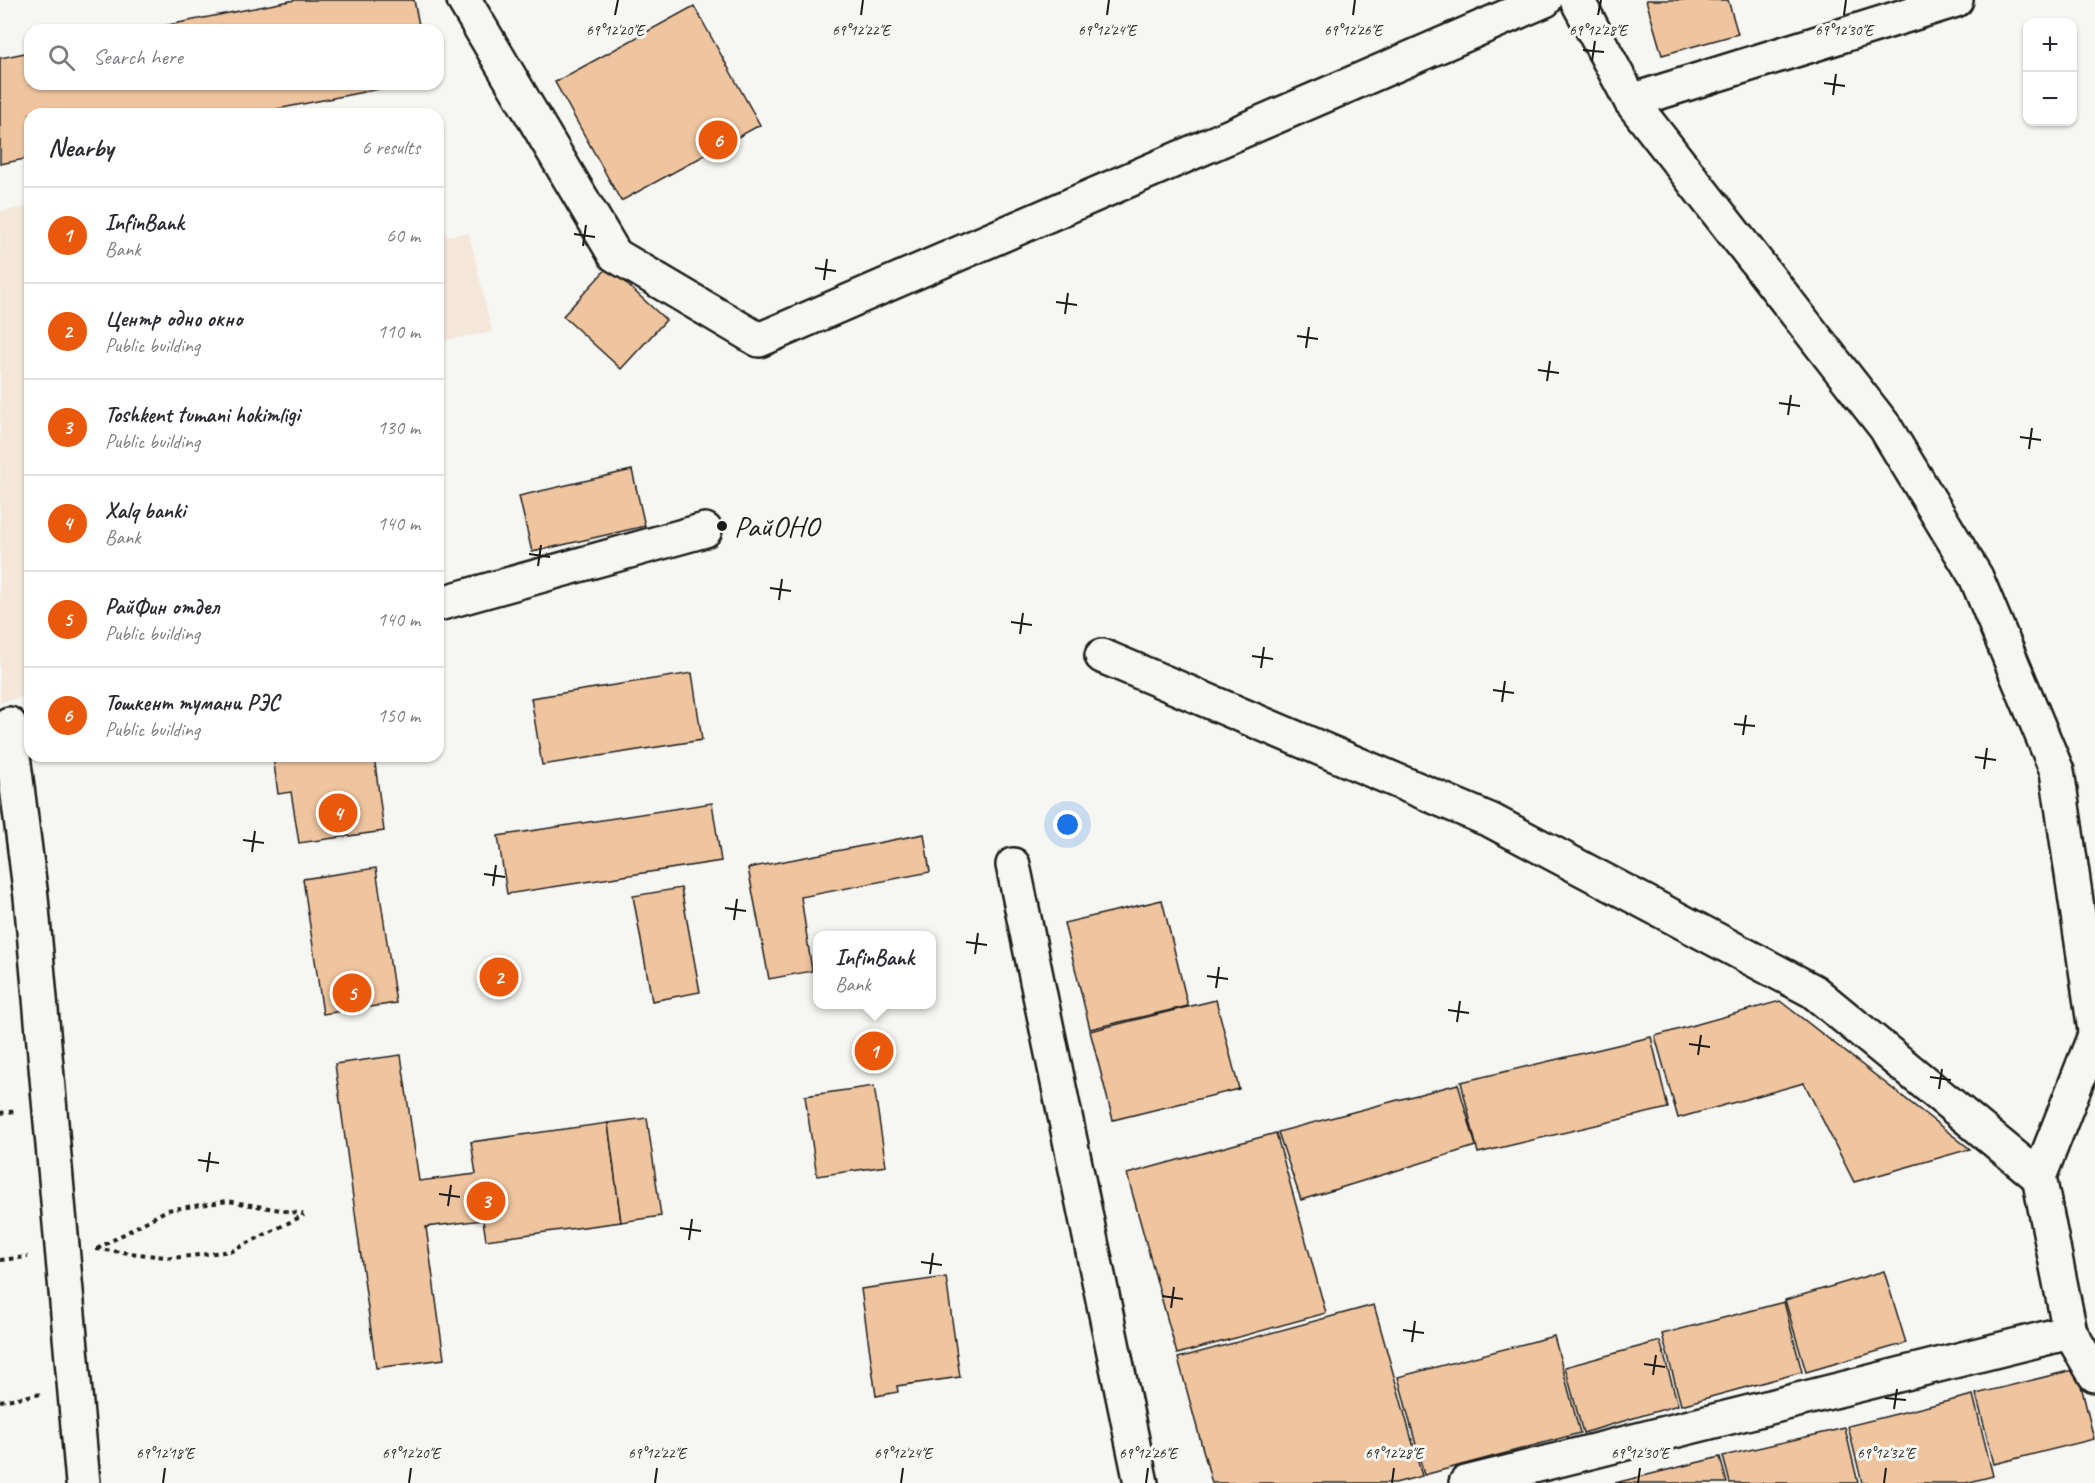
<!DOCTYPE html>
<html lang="en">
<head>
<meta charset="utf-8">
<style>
	:root { --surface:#fff; --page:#f7f7f7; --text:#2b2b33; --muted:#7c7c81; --line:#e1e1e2; --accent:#ea580c }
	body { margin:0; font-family:Caveat,sans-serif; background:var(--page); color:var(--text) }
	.controls { position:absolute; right:18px; top:18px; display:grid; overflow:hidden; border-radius:12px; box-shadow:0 2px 4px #0004 }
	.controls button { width:54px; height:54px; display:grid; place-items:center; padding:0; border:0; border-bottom:2px solid var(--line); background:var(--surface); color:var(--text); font:30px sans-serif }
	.you { position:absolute; left:1068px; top:825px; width:21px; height:21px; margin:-15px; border:4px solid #fff; border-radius:50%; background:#1a73e8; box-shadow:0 0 0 9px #1a73e833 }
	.badge { display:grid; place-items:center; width:39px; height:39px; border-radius:50%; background:var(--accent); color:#fff; font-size:20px; font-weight:700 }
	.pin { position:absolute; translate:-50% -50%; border:3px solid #fff; box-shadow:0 2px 6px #0006 }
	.popup { position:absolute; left:813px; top:931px; width:123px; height:78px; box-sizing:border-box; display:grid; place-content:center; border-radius:12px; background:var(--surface); filter:drop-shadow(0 2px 4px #0005); font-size:20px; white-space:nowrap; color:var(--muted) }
	.popup b { font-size:22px; color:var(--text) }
	.popup::after { content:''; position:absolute; left:50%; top:100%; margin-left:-12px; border:12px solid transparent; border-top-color:var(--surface) }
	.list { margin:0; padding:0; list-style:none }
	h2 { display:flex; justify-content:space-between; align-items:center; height:78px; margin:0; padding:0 24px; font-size:26px }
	h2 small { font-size:20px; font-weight:400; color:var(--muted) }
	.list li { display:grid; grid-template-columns:39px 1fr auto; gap:18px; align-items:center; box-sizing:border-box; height:96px; padding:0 24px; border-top:2px solid var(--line) }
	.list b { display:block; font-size:22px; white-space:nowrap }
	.list p { margin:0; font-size:20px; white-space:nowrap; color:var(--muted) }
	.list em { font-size:20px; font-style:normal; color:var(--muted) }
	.icon { flex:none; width:33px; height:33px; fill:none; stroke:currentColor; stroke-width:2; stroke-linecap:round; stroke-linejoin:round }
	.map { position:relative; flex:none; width:2095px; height:1483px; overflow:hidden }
	.search { position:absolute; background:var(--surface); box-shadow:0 2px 4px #0004; left:24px; top:24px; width:420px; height:66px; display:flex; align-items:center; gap:15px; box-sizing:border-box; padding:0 21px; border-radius:18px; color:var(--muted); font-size:22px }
	.panel { position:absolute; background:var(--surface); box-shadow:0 2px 4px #0004; left:24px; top:108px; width:420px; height:654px; border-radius:18px }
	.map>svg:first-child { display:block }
	.built { fill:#f4e7d9 }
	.building { fill:#efc59f; stroke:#1c1c1c; stroke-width:1.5 }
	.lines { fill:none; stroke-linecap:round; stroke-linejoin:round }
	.minor-casing { stroke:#1c1c1c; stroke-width:38 }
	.tertiary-casing { stroke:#1c1c1c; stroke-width:38 }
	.path { stroke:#1c1c1c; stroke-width:4; stroke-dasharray:4.5 4.5; stroke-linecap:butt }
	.minor { stroke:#f6f6f2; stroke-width:33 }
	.tertiary { stroke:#f6f6f2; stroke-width:33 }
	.ticks { fill:none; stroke:#1c1c1c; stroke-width:2 }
	.poi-dot { fill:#1c1c1c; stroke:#f6f6f2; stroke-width:2 }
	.labels { text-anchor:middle; stroke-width:6; stroke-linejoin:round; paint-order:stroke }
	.poi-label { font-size:30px; fill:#1c1c1c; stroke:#f6f6f2; text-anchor:start }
	.ticks-label { font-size:15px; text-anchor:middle; fill:#1c1c1c; stroke:#f6f6f2; stroke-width:6; stroke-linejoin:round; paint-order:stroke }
</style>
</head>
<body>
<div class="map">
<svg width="2095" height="1483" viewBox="0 0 2095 1483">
	<rect width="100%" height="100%" fill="#f6f6f2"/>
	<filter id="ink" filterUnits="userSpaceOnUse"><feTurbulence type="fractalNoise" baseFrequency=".0167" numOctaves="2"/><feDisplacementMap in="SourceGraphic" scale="12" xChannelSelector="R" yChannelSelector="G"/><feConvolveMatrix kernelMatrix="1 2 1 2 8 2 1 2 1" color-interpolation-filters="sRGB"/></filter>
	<g filter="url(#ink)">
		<g class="built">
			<polygon points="438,197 446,236 469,233 492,332 440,341 445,372 438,373"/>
			<polygon points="30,206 30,694 0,703 0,212"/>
		</g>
		<g class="building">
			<polygon points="295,0 414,0 420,30 143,30"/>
			<polygon points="1646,0 1728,0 1738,34 1662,55"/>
			<polygon points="694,6 760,125 621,201 555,82"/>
			<polygon points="30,52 30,84 404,84 252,114 30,114 30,158 0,164 0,58"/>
			<polygon points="608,267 666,320 621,369 563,316"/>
			<polygon points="632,470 645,526 532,552 519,496"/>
			<polygon points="692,673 702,740 542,765 531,698"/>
			<polygon points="273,756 374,756 384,831 299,843 291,792 278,794"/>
			<polygon points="712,803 721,861 507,894 498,836"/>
			<polygon points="924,834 930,872 801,897 812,971 769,979 748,868"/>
			<polygon points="376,868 396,1003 323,1014 303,879"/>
			<polygon points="681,888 700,992 652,1001 633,896"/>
			<polygon points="1162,900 1188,1006 1090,1029 1064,923"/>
			<polygon points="1216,1000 1239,1089 1113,1120 1090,1031"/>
			<polygon points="1780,1001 1970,1149 1854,1182 1804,1083 1678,1118 1655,1036"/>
			<polygon points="1651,1037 1668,1108 1478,1153 1461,1082"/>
			<polygon points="401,1055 419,1181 476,1174 471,1142 608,1123 621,1222 486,1240 483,1220 426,1227 444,1359 376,1368 335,1064"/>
			<polygon points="1458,1084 1476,1146 1301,1200 1278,1132"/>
			<polygon points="874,1086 886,1166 817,1176 805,1096"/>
			<polygon points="647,1118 661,1216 621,1222 608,1123"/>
			<polygon points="1276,1133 1326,1313 1177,1354 1127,1174"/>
			<polygon points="1884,1271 1906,1343 1806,1372 1785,1300"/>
			<polygon points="946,1277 960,1377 897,1386 898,1392 876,1396 861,1289"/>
			<polygon points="1784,1302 1802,1372 1681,1405 1662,1334"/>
			<polygon points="1374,1305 1422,1476 1395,1483 1212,1483 1178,1358"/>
			<polygon points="1554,1336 1580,1433 1424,1475 1398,1377"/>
			<polygon points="1660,1341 1678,1405 1583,1433 1565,1367"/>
			<polygon points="2077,1369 2094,1439 1994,1464 1976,1394"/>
			<polygon points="1973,1395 1993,1476 1966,1483 1862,1483 1848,1426"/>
			<polygon points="1845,1428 1858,1483 1730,1483 1723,1456"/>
			<polygon points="1720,1457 1727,1483 1615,1483"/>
		</g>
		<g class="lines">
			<defs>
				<g id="minor">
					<polyline points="464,0 615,255 759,340 1545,0"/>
					<polyline points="1631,101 1956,0"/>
					<polyline points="438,604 705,530"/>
					<polyline points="1102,656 1492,821 1813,991 2039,1177"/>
					<polyline points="9,724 31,897 83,1483"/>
					<polyline points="1013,865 1141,1483"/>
					<polyline points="1466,1483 2070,1332"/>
				</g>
				<g id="tertiary">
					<polyline points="1577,0 1631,101 1885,427 1976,577 2057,771 2095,1031"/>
					<polyline points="2095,1035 2039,1177 2070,1332 2095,1375"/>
				</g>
			</defs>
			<use href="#minor" class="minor-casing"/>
			<use href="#tertiary" class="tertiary-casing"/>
			<g class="path">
				<polyline points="0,1113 17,1111"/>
				<polyline points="96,1249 173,1258 232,1251 304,1215"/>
				<polyline points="97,1249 167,1210 228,1201 303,1214"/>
				<polyline points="0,1260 28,1257"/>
				<polyline points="0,1401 41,1394"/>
			</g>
			<use href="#minor" class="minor"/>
			<use href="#tertiary" class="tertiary"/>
		</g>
	</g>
	<path class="ticks" d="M615 15 618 0M861 15 863 0M1107 15 1109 0M1353 15 1355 0M1598 15 1601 0M1844 15 1846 0M1583 50 1604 52M1592 61 1595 41M1824 83 1845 86M1833 95 1836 74M574 234 595 237M583 246 586 225M815 268 836 271M824 280 827 259M1056 302 1077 305M1065 314 1068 293M1297 336 1318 339M1306 348 1309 327M1538 370 1559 373M1547 381 1550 361M1779 403 1800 406M1788 415 1791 395M2020 437 2041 440M2029 449 2032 428M529 554 550 557M538 566 541 545M770 588 791 591M779 600 782 579M1011 622 1032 625M1020 634 1023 613M1252 656 1273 659M1261 668 1264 647M1493 690 1514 693M1502 702 1505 681M1734 724 1755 726M1743 735 1746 715M1975 757 1996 760M1984 769 1987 748M243 840 264 843M252 852 255 831M484 874 505 877M493 886 496 865M725 908 746 911M734 920 737 899M966 942 987 945M975 954 978 933M1207 976 1228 979M1216 988 1219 967M1448 1010 1469 1013M1457 1022 1460 1001M1689 1044 1710 1047M1698 1055 1701 1035M1930 1077 1951 1080M1939 1089 1942 1069M198 1160 219 1163M207 1172 210 1152M439 1194 460 1197M448 1206 451 1185M680 1228 701 1231M689 1240 692 1219M921 1262 942 1265M930 1274 933 1253M1162 1296 1183 1299M1171 1308 1174 1287M1403 1330 1424 1333M1412 1342 1415 1321M1644 1364 1665 1367M1653 1375 1656 1355M1885 1398 1906 1400M1894 1409 1897 1389M163 1483 165 1468M409 1483 411 1468M655 1483 657 1468M901 1483 903 1468M1146 1483 1148 1468M1392 1483 1394 1468M1638 1483 1640 1468M1884 1483 1886 1468"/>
	<circle class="poi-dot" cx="722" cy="526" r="6"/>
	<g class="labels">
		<g class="poi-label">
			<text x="734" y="536">РайОНО</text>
		</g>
	</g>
	<g class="ticks-label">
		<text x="615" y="35">69°12'20"E</text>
		<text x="861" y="35">69°12'22"E</text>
		<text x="1107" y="35">69°12'24"E</text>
		<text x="1353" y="35">69°12'26"E</text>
		<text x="1598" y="35">69°12'28"E</text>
		<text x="1844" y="35">69°12'30"E</text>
		<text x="165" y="1458">69°12'18"E</text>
		<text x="411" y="1458">69°12'20"E</text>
		<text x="657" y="1458">69°12'22"E</text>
		<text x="903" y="1458">69°12'24"E</text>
		<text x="1148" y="1458">69°12'26"E</text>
		<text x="1394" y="1458">69°12'28"E</text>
		<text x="1640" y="1458">69°12'30"E</text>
		<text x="1886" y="1458">69°12'32"E</text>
	</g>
</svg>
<div class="controls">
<button>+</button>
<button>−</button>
</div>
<div class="you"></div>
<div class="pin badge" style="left:874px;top:1051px">1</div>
<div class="popup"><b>InfinBank</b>Bank</div>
<div class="pin badge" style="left:499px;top:977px">2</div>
<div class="pin badge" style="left:486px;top:1201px">3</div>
<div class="pin badge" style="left:338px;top:813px">4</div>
<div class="pin badge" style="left:352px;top:993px">5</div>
<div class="pin badge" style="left:718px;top:140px">6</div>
<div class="search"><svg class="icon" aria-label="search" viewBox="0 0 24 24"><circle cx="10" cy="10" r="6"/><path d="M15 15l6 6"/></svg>Search here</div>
<section class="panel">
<h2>Nearby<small>6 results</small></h2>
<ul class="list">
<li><span class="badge">1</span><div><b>InfinBank</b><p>Bank</p></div><em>60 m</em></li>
<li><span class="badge">2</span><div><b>Центр одно окно</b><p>Public building</p></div><em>110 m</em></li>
<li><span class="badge">3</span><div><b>Toshkent tumani hokimligi</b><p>Public building</p></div><em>130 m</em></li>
<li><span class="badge">4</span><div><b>Xalq banki</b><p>Bank</p></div><em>140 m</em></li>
<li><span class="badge">5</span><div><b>РайФин отдел</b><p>Public building</p></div><em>140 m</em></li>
<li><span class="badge">6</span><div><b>Тошкент тумани РЭС</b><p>Public building</p></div><em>150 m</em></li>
</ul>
</section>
</div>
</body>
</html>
